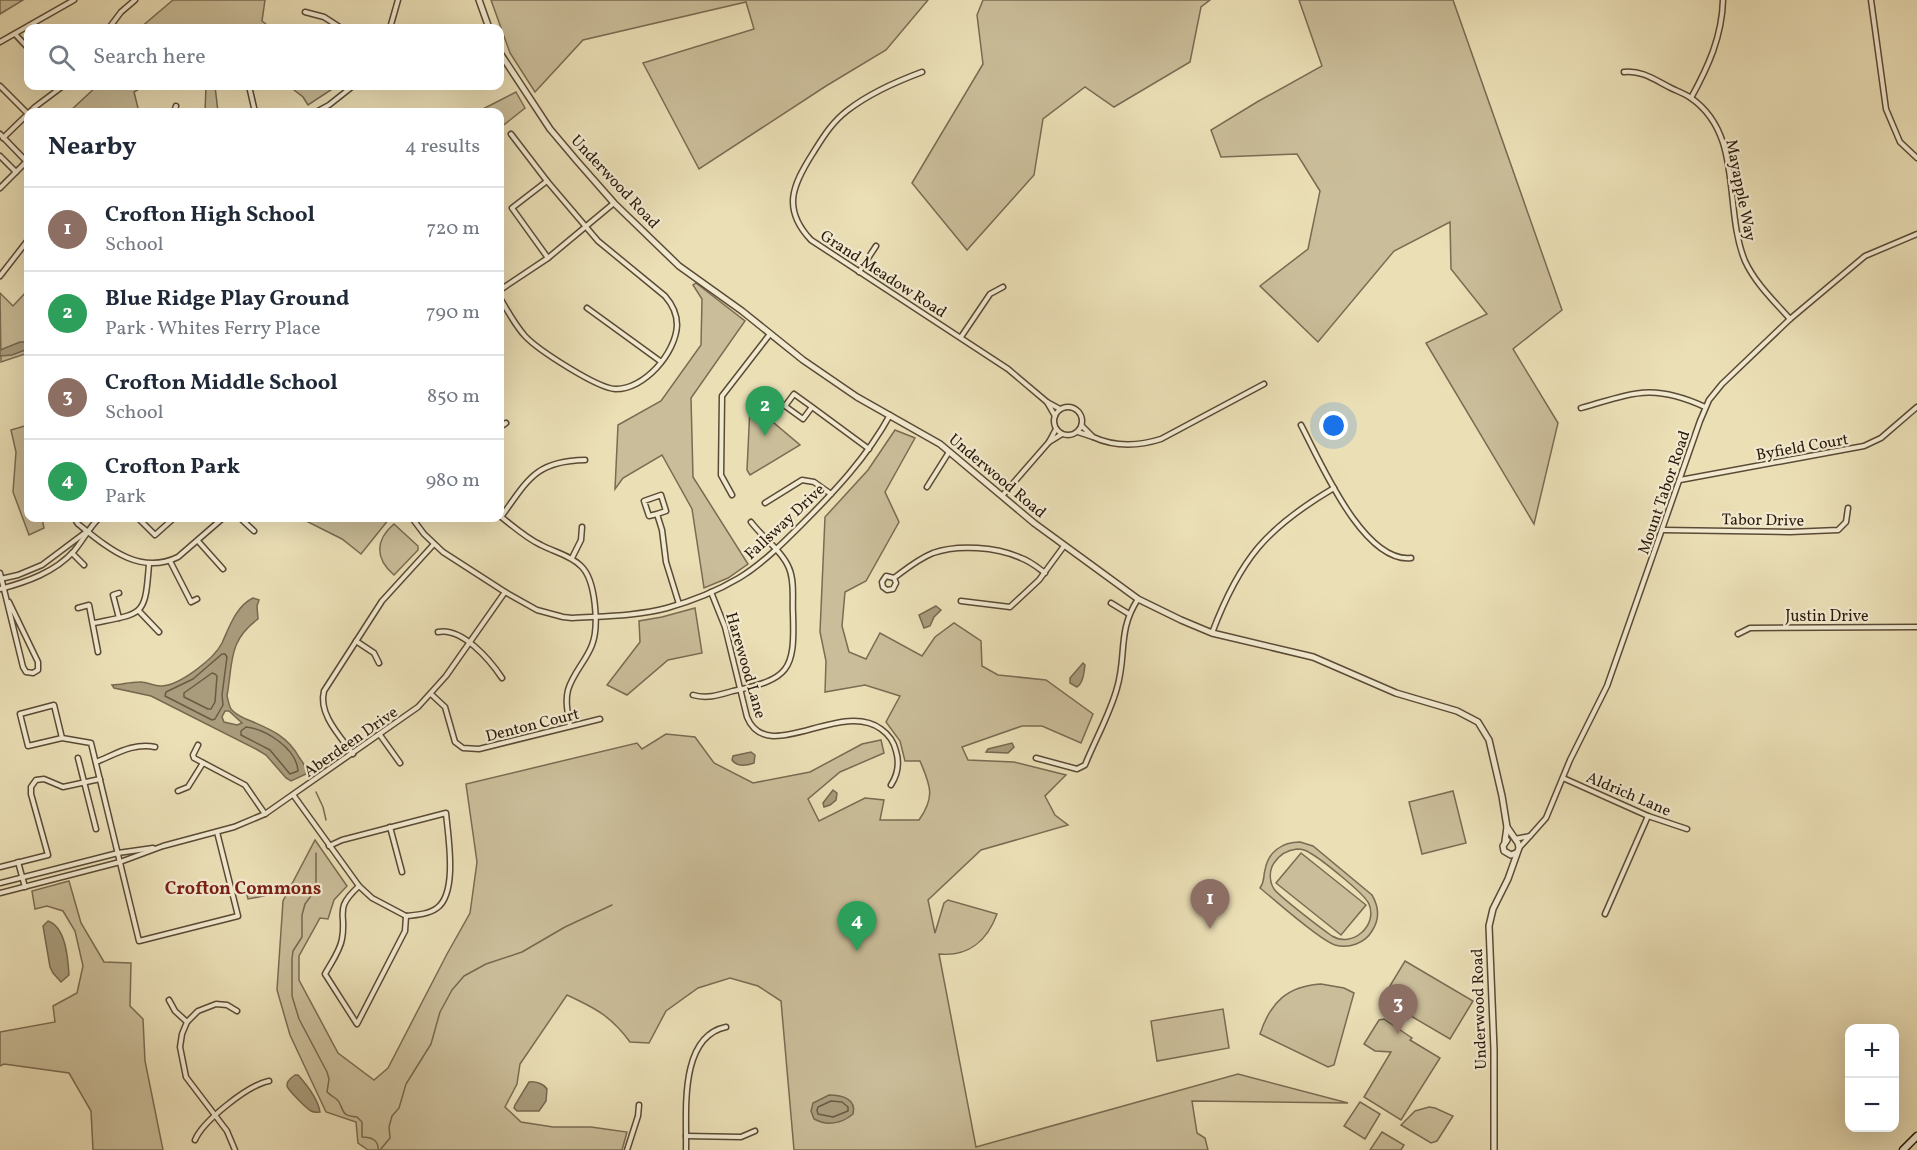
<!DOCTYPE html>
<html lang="en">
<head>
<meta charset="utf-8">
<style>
	:root { --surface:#fff; --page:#f6f6f7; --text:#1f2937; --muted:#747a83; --line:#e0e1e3; --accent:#8f2418 }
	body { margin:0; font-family:Vollkorn,serif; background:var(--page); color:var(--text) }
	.controls { position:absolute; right:18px; bottom:18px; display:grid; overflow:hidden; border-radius:12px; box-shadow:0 6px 24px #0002 }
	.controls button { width:54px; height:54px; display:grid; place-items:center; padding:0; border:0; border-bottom:2px solid var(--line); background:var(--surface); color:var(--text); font:30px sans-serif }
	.you { position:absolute; left:1334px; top:426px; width:21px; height:21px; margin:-15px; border:4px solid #fff; border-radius:50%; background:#1a73e8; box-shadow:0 0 0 9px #1a73e833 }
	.badge { display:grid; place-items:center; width:39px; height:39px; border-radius:50%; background:var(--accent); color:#fff; font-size:20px; font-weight:700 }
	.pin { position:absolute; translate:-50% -50px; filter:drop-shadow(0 2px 3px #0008) }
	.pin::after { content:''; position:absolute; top:32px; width:21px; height:18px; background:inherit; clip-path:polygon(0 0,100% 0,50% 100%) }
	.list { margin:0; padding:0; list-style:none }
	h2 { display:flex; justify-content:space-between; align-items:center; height:78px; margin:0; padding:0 24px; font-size:26px }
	h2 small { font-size:20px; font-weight:400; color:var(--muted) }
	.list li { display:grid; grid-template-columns:39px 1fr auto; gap:18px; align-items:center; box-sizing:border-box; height:84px; padding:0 24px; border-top:2px solid var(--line) }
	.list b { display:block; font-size:22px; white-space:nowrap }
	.list p { margin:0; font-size:20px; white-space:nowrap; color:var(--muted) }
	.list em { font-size:20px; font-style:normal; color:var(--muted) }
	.icon { flex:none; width:33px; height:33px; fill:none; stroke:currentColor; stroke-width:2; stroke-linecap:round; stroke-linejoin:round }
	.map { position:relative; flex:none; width:1917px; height:1150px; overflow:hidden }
	.search { position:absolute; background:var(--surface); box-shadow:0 6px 24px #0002; left:24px; top:24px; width:480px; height:66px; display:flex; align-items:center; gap:15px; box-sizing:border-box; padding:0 21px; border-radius:12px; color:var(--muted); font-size:22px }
	.panel { position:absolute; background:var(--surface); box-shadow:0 6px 24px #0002; left:24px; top:108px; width:480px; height:414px; border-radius:12px }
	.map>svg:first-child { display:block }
	.green { fill:#cabd99; stroke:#7a6b52; stroke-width:1.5; fill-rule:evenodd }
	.water { fill:#a99c7c; stroke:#76684f; stroke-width:1.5; fill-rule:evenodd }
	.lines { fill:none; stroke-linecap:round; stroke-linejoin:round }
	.shore { stroke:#6a5a44; stroke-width:1.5 }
	.stream { stroke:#76684f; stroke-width:1.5 }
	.minor-casing { stroke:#5a4a36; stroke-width:7 }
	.tertiary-casing { stroke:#5a4a36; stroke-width:8 }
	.secondary-casing { stroke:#2a190b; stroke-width:9 }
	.minor { stroke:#f2ead0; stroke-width:4 }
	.tertiary { stroke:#f2ead0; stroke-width:5 }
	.secondary { stroke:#f2ead0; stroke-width:6 }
	.labels { text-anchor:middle; stroke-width:4.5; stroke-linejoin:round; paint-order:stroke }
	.street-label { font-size:16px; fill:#2a190b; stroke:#f2ead0 }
	.neighbourhood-label { font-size:18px; font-weight:bold; fill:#7a1f14; stroke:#f2ead0 }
</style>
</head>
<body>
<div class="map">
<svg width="1917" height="1150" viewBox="0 0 1917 1150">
	<rect width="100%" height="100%" fill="#ebdfb6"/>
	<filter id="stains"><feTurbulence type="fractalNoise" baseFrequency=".00333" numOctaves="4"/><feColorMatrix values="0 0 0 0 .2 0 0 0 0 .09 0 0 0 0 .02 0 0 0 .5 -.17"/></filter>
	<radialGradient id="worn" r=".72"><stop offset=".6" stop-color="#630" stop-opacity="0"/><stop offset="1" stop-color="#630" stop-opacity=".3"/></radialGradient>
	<g class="green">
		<polygon points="0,0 23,0 0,14"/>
		<polygon points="173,0 265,0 262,21 271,28 140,28"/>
		<polygon points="491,0 928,0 886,50 826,86 699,169 643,63 754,29 746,2 583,40 535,92 510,53"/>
		<polygon points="983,0 1210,0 1201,7 1190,62 1114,107 1085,87 1043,119 1034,175 967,250 912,183 983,64 977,15"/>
		<polygon points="1299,0 1453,0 1562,310 1513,349 1558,423 1534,524 1426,343 1487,314 1451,269 1450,222 1394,251 1318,342 1260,286 1308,249 1320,191 1297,154 1221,157 1211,130 1257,102 1322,66"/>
		<polygon points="97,86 144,86 134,92 139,112 69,112"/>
		<polygon points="206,86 215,86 218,112 205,112"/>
		<polygon points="289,86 337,86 308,105 303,97"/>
		<polygon points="516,92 525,108 500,128 500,112 468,112 479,111"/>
		<polygon points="696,283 745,321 691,398 693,477 748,564 728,578 704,588 692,509 662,455 623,478 615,489 618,425 661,401 701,345 702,299 693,285"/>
		<polygon points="28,290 28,353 1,362 0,293 13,306"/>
		<polygon points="758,397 767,417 800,445 750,475 747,470 750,407"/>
		<polygon points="28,425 28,518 42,518 44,528 29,535 13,492 16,452 11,430"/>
		<path d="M895 430 915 438 885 492 899 522 866 581 845 592 842 626 849 652 866 659 880 633 922 656 935 637 954 623 981 641 982 666 998 675 1046 680 1093 714 1081 743 1042 726H1022L962 747 968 760 1014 762 1066 775 1045 796 1055 815 1068 825 981 850 928 900 935 933 944 903 948 900 997 914C987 941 968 957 939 954L976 1147 1238 1074 1348 1103 1192 1101 1197 1133 1205 1138 1208 1150H794L781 1001 758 986 730 978 698 988 666 1011 649 1043 630 1042C611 1016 595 1008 567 995L520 1064 517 1084 505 1107 521 1122 553 1127H591L627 1132 622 1150H368L358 1143 356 1122 326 1112 290 1035 277 990 283 901 315 840 347 886 334 900 328 919 320 918 299 956V980L338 1053 374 1080 388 1068 447 954 470 913 477 862 466 784 637 743 642 749 666 734 695 737 714 763 753 783 810 772 862 744 881 740 884 753 840 772 808 799 819 821 865 798 884 800 880 820H919C936 796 930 785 920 761H905L900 741 886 722 900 696 865 685 825 692 826 661 820 632 825 517 868 470Z"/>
		<polygon points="307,518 388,518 389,519 361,554 342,539 304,520"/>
		<path d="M394 524 418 546V550L394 575C375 559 375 540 394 524Z"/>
		<polygon points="695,608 702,653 668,660 627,695 607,685 640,642 639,621 662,617"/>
		<polygon points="1453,791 1466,843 1422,854 1409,802"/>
		<path d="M1300 842 1313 846 1372 895C1379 907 1380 919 1372 931 1365 943 1349 949 1335 945 1319 940 1275 900 1260 888 1265 881 1263 877 1265 870 1268 852 1282 842 1300 842ZM1297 849C1302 849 1306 850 1310 853 1321 859 1365 894 1369 904 1378 926 1352 948 1332 936 1322 929 1280 897 1274 889 1269 881 1269 870 1274 863 1280 854 1287 850 1297 849Z"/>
		<polygon points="1301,853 1366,905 1341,935 1276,883"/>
		<polygon points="69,881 81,923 104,962 131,963 130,1006 143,1019 145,1061 163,1150 93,1150 91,1111 69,1073 4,1064 0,1066 0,1032 55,1022 53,1006 77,993 83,966 75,931 63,911 47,906 35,909 32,891"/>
		<polygon points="263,888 264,896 248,899 246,891"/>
		<polygon points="1405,961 1473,1001 1450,1039 1382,999"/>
		<path d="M1321 984 1344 988 1354 993 1334 1065 1328 1067 1260 1034C1270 1003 1287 986 1321 984Z"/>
		<polygon points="1223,1009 1229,1048 1157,1061 1151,1021"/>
		<polygon points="1384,1019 1412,1038 1410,1040 1440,1058 1401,1120 1364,1097 1391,1052 1375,1051 1364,1044 1379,1020"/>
		<polygon points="1360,1102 1380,1114 1365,1139 1344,1126"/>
		<polygon points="1429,1107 1435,1108 1453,1116 1437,1141 1431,1143 1401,1125 1415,1111"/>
		<polygon points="1382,1132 1404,1145 1401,1150 1370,1150"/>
	</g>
	<g class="water">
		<polygon points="20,342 28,342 28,349 12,355 0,356 0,350"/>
		<path d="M253 598 259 600 257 606 258 619C228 641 233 662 227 696 228 699 229 706 231 709 235 714 245 719 251 721 272 730 288 737 299 757 303 763 307 767 306 774L291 781 286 778 266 755 256 749 151 696 114 688 112 685C121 685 129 682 139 682 147 681 154 687 162 686 180 685 214 659 222 643 229 628 236 606 253 598ZM225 711H229L242 723 237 725 224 722 222 717Z"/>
		<polygon points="936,606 941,610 934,617 930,626 924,628 919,615"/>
		<path d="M1083 663 1085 665C1084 673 1083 683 1077 687L1070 683V678Z"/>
		<polygon points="1012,743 1014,747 1008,753 986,752 988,749"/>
		<path d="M751 752 755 755 754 763C746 766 737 767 732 760L733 756Z"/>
		<polygon points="833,790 837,793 836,800 830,805 824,807 823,803"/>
		<path d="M48 921C66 927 68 959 69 975L61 982 53 973 50 967 43 926Z"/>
		<path d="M295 1075H298C307 1085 318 1099 320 1112 316 1112 315 1113 311 1111 307 1109 288 1090 287 1086 286 1081 292 1077 295 1075Z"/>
		<path d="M529 1082C536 1081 544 1084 547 1089L546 1101 539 1111H517L514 1108 515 1105Z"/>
		<path d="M829 1095C842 1095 857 1099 853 1114 841 1124 827 1126 814 1119L811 1111 813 1103Z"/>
	</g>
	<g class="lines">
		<g class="shore">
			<polygon points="222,654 225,654 227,657 222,695 223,705 215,719 212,720 165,696 166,692 193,679"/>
			<polygon points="212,673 215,674 217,676 215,702 211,709 208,709 184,697 184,693"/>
			<path d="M246 727C266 729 297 749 298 771L290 774 270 750 241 735V731Z"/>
			<polygon points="831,1101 842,1102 848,1107 848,1111 833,1117 818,1114 817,1110 818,1107"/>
		</g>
		<g class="stream">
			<polyline points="316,792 323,807 326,820"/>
			<path d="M316 853V889L305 904 302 915V937L293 951 292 959V996L299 1019 327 1072 329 1079 327 1092C331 1096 337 1098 339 1102 345 1114 342 1115 357 1117L362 1122V1137C371 1137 379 1140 378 1150"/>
			<polyline points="380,1150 390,1138 389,1127 392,1116 399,1108 406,1084 431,1044 440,1012 452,990 464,976 486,964 522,952 565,927 612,905"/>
		</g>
		<defs>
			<g id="minor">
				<polyline points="1871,0 1886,109 1900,142 1917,158"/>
				<polyline points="305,12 324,17 341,28"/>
				<polyline points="109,28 121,12 135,0"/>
				<polyline points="390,28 398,0"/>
				<polyline points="15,34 28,48"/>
				<polyline points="0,42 74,0"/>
				<path d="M922 72C895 82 870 93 848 110 832 122 823 137 813 153 792 186 782 209 811 240L1008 369 1047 402"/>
				<path d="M1624 72C1642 70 1655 80 1671 88 1677 91 1685 94 1691 98 1744 135 1723 208 1745 261 1755 283 1774 301 1790 319"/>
				<polyline points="0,86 27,113"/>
				<polyline points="249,86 255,112"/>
				<path d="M1691 98C1708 67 1722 37 1723 0"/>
				<polyline points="174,112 176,106"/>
				<polyline points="316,112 329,105 353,86"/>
				<polyline points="0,134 28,163"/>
				<polyline points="3,138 35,107 63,86"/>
				<polyline points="0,156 16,172"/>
				<polyline points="547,181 512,208 548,258"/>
				<polyline points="0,188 27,161"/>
				<polyline points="859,272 876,246"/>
				<polyline points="0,276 28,240"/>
				<polyline points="500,290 548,258 614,203"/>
				<path d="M500 298C507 310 515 325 525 336 538 350 597 388 615 389 644 390 676 353 677 325 677 314 672 304 665 296L598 241 547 181 511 134"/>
				<polyline points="587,308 660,361"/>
				<polyline points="961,337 990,294 1003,287"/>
				<circle cx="1068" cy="421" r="14"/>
				<polyline points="812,407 794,394 785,406 803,419 812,407 869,449"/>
				<path d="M1581 408C1634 393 1652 383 1705 407"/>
				<polyline points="1055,416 1047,402 1060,409"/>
				<path d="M1301 425C1320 461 1363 563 1411 558"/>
				<polyline points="500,427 506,423"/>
				<polyline points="1056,429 1049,442 1062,434"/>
				<polyline points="1078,432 1093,437 1082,426"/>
				<path d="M1093 437C1115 447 1139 446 1161 439L1264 384"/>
				<polyline points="1680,480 1864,446 1881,438 1917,407"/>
				<polyline points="927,487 949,452"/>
				<polyline points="732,495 721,475 722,396 770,334"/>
				<polyline points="1002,496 1049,442"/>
				<polyline points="765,503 802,480 814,482 831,494"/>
				<polyline points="657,514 649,516 644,501 661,495 666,511 657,514 662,530 666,562 679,604"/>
				<path d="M500 516C513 526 526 538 541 545 554 552 570 555 581 566 596 580 599 627 592 645 586 661 573 673 568 690 565 702 568 714 570 726"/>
				<path d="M501 517C528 480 535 461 585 460"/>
				<path d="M74 518 78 524C107 547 139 576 178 557L223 518"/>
				<polyline points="138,518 155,535 174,518"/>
				<polyline points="240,518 254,531"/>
				<path d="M412 518 424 534 443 552 505 592 537 610 563 617 572 618C604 616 637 616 667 608 692 601 717 591 739 578 762 564 782 544 801 525 835 491 867 457 890 415"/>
				<polyline points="1663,530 1790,532 1838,530 1846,522 1848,508"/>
				<polyline points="198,541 223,569"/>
				<polyline points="72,553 84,565"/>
				<polyline points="572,558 581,540 582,527"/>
				<polyline points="170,561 191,602 197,599"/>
				<polyline points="0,573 23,667 26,672 33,673 38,670 38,662 9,602"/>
				<path d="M894 578 896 583 893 589 887 590 883 587 882 582 886 576 894 578C906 569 918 559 933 553 958 544 997 547 1021 558 1030 561 1037 567 1045 573"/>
				<polyline points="0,579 18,575 42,565 86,532"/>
				<path d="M0 589C27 582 55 572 74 551 83 540 89 528 99 518"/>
				<path d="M711 592 725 627 747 717C767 767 840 699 881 729 888 734 894 742 896 751 900 764 898 774 891 785"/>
				<polyline points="961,601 1010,607 1039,580 1064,546"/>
				<polyline points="1111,603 1129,614"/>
				<polyline points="78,608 89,605 98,652"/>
				<polyline points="139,611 159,632"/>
				<polyline points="119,618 113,595 119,593"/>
				<path d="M94 623C144 613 145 617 149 564"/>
				<path d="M438 632C462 627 490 660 502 678"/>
				<path d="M1212 633C1240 559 1266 528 1334 488"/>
				<polyline points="1738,634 1750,628 1917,627"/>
				<polyline points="356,641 374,653 379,663"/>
				<polyline points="431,694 445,707 455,742 463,748 479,749 600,719"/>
				<path d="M693 695C707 699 719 695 733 691 789 679 795 671 793 614 792 600 795 582 789 568 782 551 763 538 751 522"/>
				<polyline points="380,735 400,763"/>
				<polyline points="62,738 54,705 20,714 28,746 62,738 91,743 139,941 238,916 217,832"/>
				<polyline points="198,745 193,755 194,758 245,785 265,814"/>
				<path d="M353 754C340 736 318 714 324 691L382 601 434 544"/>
				<polyline points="78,758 96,829"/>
				<path d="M1036 758 1077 769 1085 765C1095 740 1110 714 1117 688 1127 655 1117 631 1138 599"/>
				<path d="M96 762C114 755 134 742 155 747"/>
				<polyline points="1563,778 1648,816 1687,829"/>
				<polyline points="178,791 188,787 203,763"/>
				<polyline points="294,796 359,886 372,898 406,916"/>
				<polyline points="390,827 402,872"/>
				<polyline points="1530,836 1546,818 1570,760 1607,686 1700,421 1709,400 1722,384 1790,319 1865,256 1917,234"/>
				<polyline points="1515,839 1530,836 1519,848"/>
				<path d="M329 846 342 840 446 813C448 836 458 893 437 908 429 914 417 915 406 916"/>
				<polyline points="18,862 25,887"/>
				<polyline points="0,867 48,855 31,794 31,787 36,780 44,779 63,787 100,779"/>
				<polyline points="0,883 118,853 153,848"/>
				<path d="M359 886C333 910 347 912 342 939 340 951 331 963 325 974L357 1024 405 931 406 916"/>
				<polyline points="0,893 120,862 163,846 234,827 265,814 418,707 446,676 505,592"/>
				<polyline points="1605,914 1648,816"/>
				<polyline points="169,1000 175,1011 187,1022"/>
				<polyline points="686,1136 741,1137 755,1131"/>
				<path d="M195 1140C203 1121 248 1085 269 1081"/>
				<polyline points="235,1150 227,1131 186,1077 180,1047 182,1034 187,1022 198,1011 216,1004 227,1005 237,1011"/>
				<polyline points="627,1150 638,1116 639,1105"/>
				<path d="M686 1150C687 1114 678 1037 726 1027"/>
			</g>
			<g id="tertiary">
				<polyline points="479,0 489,28"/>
				<polyline points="500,53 550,129 577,161 614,203 679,266 742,311 803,360 857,397 940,444 1034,523 1138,599 1181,620 1212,633 1313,657 1396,693 1457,711 1478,722 1489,740 1502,796 1507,827 1505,841"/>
				<polyline points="1507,840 1503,846 1504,851 1511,855 1516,853"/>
				<polyline points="1494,1150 1494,1050 1489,926 1493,909 1508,879 1519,848 1518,843 1507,827"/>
			</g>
			<polyline id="secondary" points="1903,1150 1917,1136"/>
		</defs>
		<use href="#minor" class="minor-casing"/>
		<use href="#tertiary" class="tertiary-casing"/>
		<use href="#secondary" class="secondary-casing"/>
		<use href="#minor" class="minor"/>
		<use href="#tertiary" class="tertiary"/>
		<use href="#secondary" class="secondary"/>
	</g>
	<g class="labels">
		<g class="street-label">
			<text transform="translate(616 181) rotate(47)" y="6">Underwood Road</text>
			<text transform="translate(1742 190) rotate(79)" y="6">Mayapple Way</text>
			<text transform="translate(884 273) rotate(33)" y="6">Grand Meadow Road</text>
			<text transform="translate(1802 446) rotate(-10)" y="6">Byfield Court</text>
			<text transform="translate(998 475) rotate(40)" y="6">Underwood Road</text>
			<text transform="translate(1663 492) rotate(-71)" y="6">Mount Tabor Road</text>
			<text transform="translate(1763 519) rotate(1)" y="6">Tabor Drive</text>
			<text transform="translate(784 521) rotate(-43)" y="6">Fallsway Drive</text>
			<text x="1827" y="621">Justin Drive</text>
			<text transform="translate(747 665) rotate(74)" y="6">Harewood Lane</text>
			<text transform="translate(532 724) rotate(-14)" y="6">Denton Court</text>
			<text transform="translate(350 741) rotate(-35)" y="6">Aberdeen Drive</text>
			<text transform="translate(1629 793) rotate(23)" y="6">Aldrich Lane</text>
			<text transform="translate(1478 1009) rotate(-92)" y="6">Underwood Road</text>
		</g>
		<g class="neighbourhood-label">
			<text x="243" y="894">Crofton Commons</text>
		</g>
	</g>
	<rect width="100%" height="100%" filter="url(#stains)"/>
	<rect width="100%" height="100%" fill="url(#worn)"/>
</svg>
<div class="controls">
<button>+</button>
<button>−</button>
</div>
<div class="you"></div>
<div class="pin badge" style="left:1210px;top:929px;background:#8d6e63">1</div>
<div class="pin badge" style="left:765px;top:436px;background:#2e9e5b">2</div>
<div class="pin badge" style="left:1398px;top:1034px;background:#8d6e63">3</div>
<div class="pin badge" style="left:857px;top:951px;background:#2e9e5b">4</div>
<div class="search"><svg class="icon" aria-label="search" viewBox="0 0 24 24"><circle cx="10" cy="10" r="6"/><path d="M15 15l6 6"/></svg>Search here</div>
<section class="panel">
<h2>Nearby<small>4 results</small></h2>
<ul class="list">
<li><span class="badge" style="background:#8d6e63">1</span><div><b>Crofton High School</b><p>School</p></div><em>720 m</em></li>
<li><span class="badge" style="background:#2e9e5b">2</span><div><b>Blue Ridge Play Ground</b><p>Park · Whites Ferry Place</p></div><em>790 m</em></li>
<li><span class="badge" style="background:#8d6e63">3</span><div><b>Crofton Middle School</b><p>School</p></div><em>850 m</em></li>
<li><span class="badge" style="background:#2e9e5b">4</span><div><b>Crofton Park</b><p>Park</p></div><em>980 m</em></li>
</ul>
</section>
</div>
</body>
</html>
